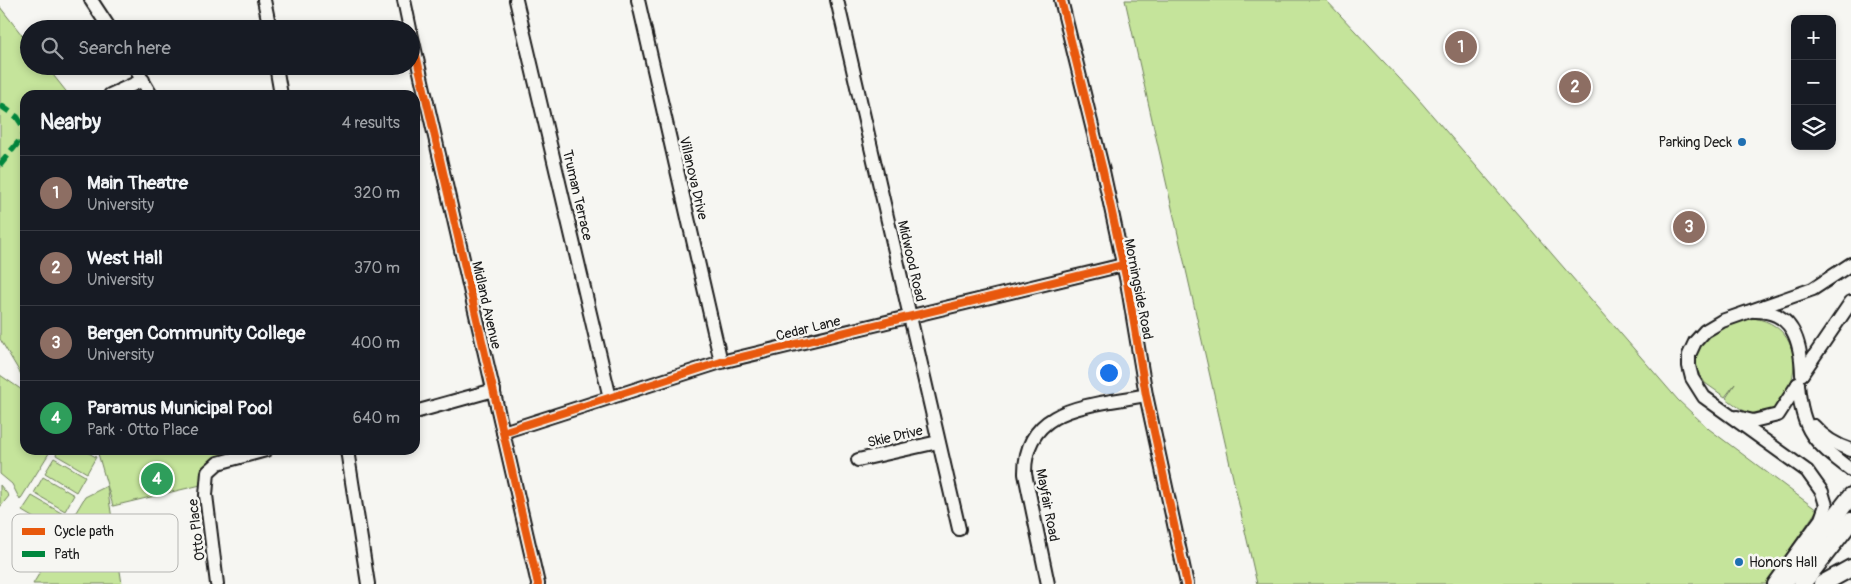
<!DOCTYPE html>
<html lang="en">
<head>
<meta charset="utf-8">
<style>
	:root { --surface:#171b24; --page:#20242c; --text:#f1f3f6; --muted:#9ea1a6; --line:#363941; --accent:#db2777 }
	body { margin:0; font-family:Pangolin,sans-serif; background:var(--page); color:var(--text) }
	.controls { position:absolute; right:15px; top:15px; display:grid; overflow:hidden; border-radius:10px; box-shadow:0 2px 8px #0003 }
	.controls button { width:45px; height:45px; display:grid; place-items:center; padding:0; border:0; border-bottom:1px solid var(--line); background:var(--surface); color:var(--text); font:25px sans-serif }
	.you { position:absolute; left:1108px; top:372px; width:18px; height:18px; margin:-12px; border:4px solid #fff; border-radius:50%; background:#1a73e8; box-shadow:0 0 0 8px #1a73e833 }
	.badge { display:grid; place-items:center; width:32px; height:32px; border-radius:50%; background:var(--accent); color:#fff; font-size:16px; font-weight:700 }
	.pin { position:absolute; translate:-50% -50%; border:2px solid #fff; box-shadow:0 1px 5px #0006 }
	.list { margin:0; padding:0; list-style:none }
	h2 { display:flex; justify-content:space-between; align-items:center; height:65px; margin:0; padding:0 20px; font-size:21px }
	h2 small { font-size:16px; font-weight:400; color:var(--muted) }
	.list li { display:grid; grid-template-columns:32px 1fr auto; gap:15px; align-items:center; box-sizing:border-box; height:75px; padding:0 20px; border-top:1px solid var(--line) }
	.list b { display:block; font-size:19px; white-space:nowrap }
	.list p { margin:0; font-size:16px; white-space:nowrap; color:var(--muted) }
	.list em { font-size:16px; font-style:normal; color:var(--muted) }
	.icon { flex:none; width:28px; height:28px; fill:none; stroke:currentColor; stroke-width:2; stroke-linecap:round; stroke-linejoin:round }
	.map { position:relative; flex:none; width:1851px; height:584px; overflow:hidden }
	.search { position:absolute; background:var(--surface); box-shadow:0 2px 8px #0003; left:20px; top:20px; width:400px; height:55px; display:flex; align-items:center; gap:12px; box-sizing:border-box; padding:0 18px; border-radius:28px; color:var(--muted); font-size:19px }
	.panel { position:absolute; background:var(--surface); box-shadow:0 2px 8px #0003; left:20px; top:90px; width:400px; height:365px; border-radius:15px }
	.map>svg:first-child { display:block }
	.green { fill:#c5e49b; stroke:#70805c }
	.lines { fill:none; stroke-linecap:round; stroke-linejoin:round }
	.minor-casing { stroke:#1c1c1c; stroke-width:16 }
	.major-casing { stroke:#1c1c1c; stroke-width:20 }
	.minor { stroke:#f6f6f2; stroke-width:12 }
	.major { stroke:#f6f6f2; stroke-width:16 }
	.quiet { stroke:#00873e; stroke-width:6; stroke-dasharray:12 6; stroke-linecap:butt }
	.cycleway-casing { stroke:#f6f6f2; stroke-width:11 }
	.cycleway { stroke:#e8590c; stroke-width:8 }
	.poi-dot { fill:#1f6fb2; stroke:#f6f6f2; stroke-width:2 }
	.labels { text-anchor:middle; stroke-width:5; stroke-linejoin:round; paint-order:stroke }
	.poi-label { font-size:14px; fill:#1c1c1c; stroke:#f6f6f2; text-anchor:end }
	.street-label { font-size:14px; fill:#1c1c1c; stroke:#f6f6f2 }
	.key { fill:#f6f6f2; stroke:#b5b5b2; stroke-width:1 }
	.key-label { font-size:14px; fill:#1c1c1c }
</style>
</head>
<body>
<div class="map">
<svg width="1851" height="584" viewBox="0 0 1851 584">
	<rect width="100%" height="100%" fill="#f6f6f2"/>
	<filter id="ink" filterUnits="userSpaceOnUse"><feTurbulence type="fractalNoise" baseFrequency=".02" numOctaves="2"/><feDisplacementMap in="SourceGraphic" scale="10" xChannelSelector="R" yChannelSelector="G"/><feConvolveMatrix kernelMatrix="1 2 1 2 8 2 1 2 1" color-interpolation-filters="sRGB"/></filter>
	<g filter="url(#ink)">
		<g class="green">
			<polygon points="1125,0 1326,0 1413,93 1678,400 1709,429 1817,510 1766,584 1257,584"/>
			<polygon points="0,7 29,44 29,66 46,66 69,95 25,95 25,381 0,339"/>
			<path d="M1753 318C1789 323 1802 356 1789 388 1785 397 1778 406 1773 415 1747 415 1746 413 1726 398L1735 384 1725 397 1705 383 1698 372 1695 373C1695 366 1693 359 1696 353 1706 333 1733 320 1753 318Z"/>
			<polygon points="0,375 25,392 25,450 51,450 20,500 12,484 0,474"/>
			<polygon points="58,450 83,450 96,457 87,473 56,455"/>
			<polygon points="97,450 266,450 218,463 205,484 113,506"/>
			<polygon points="54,458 85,476 76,492 45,473"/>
			<polygon points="43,477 74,495 65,511 34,493"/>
			<polygon points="0,485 9,496 0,507"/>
			<polygon points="107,486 122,584 33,584 85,497"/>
			<polygon points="32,496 63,514 54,530 22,511"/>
		</g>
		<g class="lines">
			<defs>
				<g id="minor">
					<polyline points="91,0 110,29"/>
					<polyline points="264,0 270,29"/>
					<polyline points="404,0 410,29"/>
					<polyline points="516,0 610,398"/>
					<polyline points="638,0 721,362"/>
					<polyline points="837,0 959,529"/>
					<polyline points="1061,0 1103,171 1127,282 1146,395 1187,584"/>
					<polyline points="411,33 538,584"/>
					<polyline points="134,66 151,95"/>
					<polyline points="276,66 281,95"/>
					<polyline points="110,95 143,80"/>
					<path d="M1754 311C1793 310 1801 342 1802 374"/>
					<polyline points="1802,374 1851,302"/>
					<path d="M1798 384C1802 432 1814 442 1851 470"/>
					<polyline points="415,412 494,390"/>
					<polyline points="1737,417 1753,421 1778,415 1798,384"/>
					<path d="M1814 426C1824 438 1836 445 1851 450"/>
					<polyline points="503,432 721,362 1123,265"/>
					<polyline points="347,450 368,584"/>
					<polyline points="858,460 938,442"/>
					<polyline points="217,584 206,495 208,472 218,463 266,450"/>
					<path d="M1048 584 1025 474C1024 404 1094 406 1146 395"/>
					<polyline points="1774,584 1821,519 1826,505 1822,492 1807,471 1704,397 1692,378 1689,366 1689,355 1695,342 1705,331 1722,321 1813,289 1851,264"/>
				</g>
				<g id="major">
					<polyline points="1783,584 1851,496"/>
					<polyline points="1802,584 1851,521"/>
					<polyline points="1822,584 1851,568"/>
				</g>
			</defs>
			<use href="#minor" class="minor-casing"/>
			<use href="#major" class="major-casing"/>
			<use href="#minor" class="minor"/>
			<use href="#major" class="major"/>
			<g class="quiet">
				<polyline points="0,105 17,117 25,129"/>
				<polyline points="0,165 25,134"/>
			</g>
			<defs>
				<g id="cycleway">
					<polyline points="1061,0 1103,171 1127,282 1146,395 1187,584"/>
					<polyline points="411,33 538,584"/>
					<polyline points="503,432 721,362 1123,265"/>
				</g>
			</defs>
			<use href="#cycleway" class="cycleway-casing"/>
			<use href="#cycleway" class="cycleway"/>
		</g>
	</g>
	<g class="poi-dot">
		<circle cx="1742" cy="142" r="5"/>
		<circle cx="1739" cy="562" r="5"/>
	</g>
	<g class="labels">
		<g class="poi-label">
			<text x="1732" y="147">Parking Deck</text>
			<text x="1749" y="567" text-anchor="start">Honors Hall</text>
		</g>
		<g class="street-label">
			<text transform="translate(694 178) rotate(77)" y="5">Villanova Drive</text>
			<text transform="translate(578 195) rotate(77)" y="5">Truman Terrace</text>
			<text transform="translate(912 261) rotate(77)" y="5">Midwood Road</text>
			<text transform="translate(1139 289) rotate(79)" y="5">Morningside Road</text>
			<text transform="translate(487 305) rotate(77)" y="5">Midland Avenue</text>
			<text transform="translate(808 328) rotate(-14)" y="5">Cedar Lane</text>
			<text transform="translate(895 436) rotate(-13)" y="5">Skie Drive</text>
			<text transform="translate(1048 505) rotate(79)" y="5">Mayfair Road</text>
			<text transform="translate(196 530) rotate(-97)" y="5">Otto Place</text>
		</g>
	</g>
	<rect x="12" y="514" width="166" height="58" rx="8" class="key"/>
	<rect x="22" y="528" width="23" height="7" fill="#e8590c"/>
	<rect x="22" y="551" width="23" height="6" fill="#00873e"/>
	<g class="key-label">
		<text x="54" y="536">Cycle path</text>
		<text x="54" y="559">Path</text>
	</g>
</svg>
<div class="controls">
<button>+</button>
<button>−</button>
<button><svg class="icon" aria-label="layers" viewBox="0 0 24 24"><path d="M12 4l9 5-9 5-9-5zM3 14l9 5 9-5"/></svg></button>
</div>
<div class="you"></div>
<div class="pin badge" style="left:1461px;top:47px;background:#8d6e63">1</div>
<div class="pin badge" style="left:1575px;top:87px;background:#8d6e63">2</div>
<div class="pin badge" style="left:1689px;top:227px;background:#8d6e63">3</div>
<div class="pin badge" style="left:157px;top:479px;background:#2e9e5b">4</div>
<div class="search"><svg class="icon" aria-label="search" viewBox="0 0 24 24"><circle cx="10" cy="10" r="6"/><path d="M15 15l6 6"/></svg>Search here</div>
<section class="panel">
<h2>Nearby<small>4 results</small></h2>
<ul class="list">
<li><span class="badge" style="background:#8d6e63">1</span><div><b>Main Theatre</b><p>University</p></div><em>320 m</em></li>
<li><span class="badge" style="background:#8d6e63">2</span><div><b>West Hall</b><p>University</p></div><em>370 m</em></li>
<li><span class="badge" style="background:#8d6e63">3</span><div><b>Bergen Community College</b><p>University</p></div><em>400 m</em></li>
<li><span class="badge" style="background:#2e9e5b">4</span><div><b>Paramus Municipal Pool</b><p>Park · Otto Place</p></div><em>640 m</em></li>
</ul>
</section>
</div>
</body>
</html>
